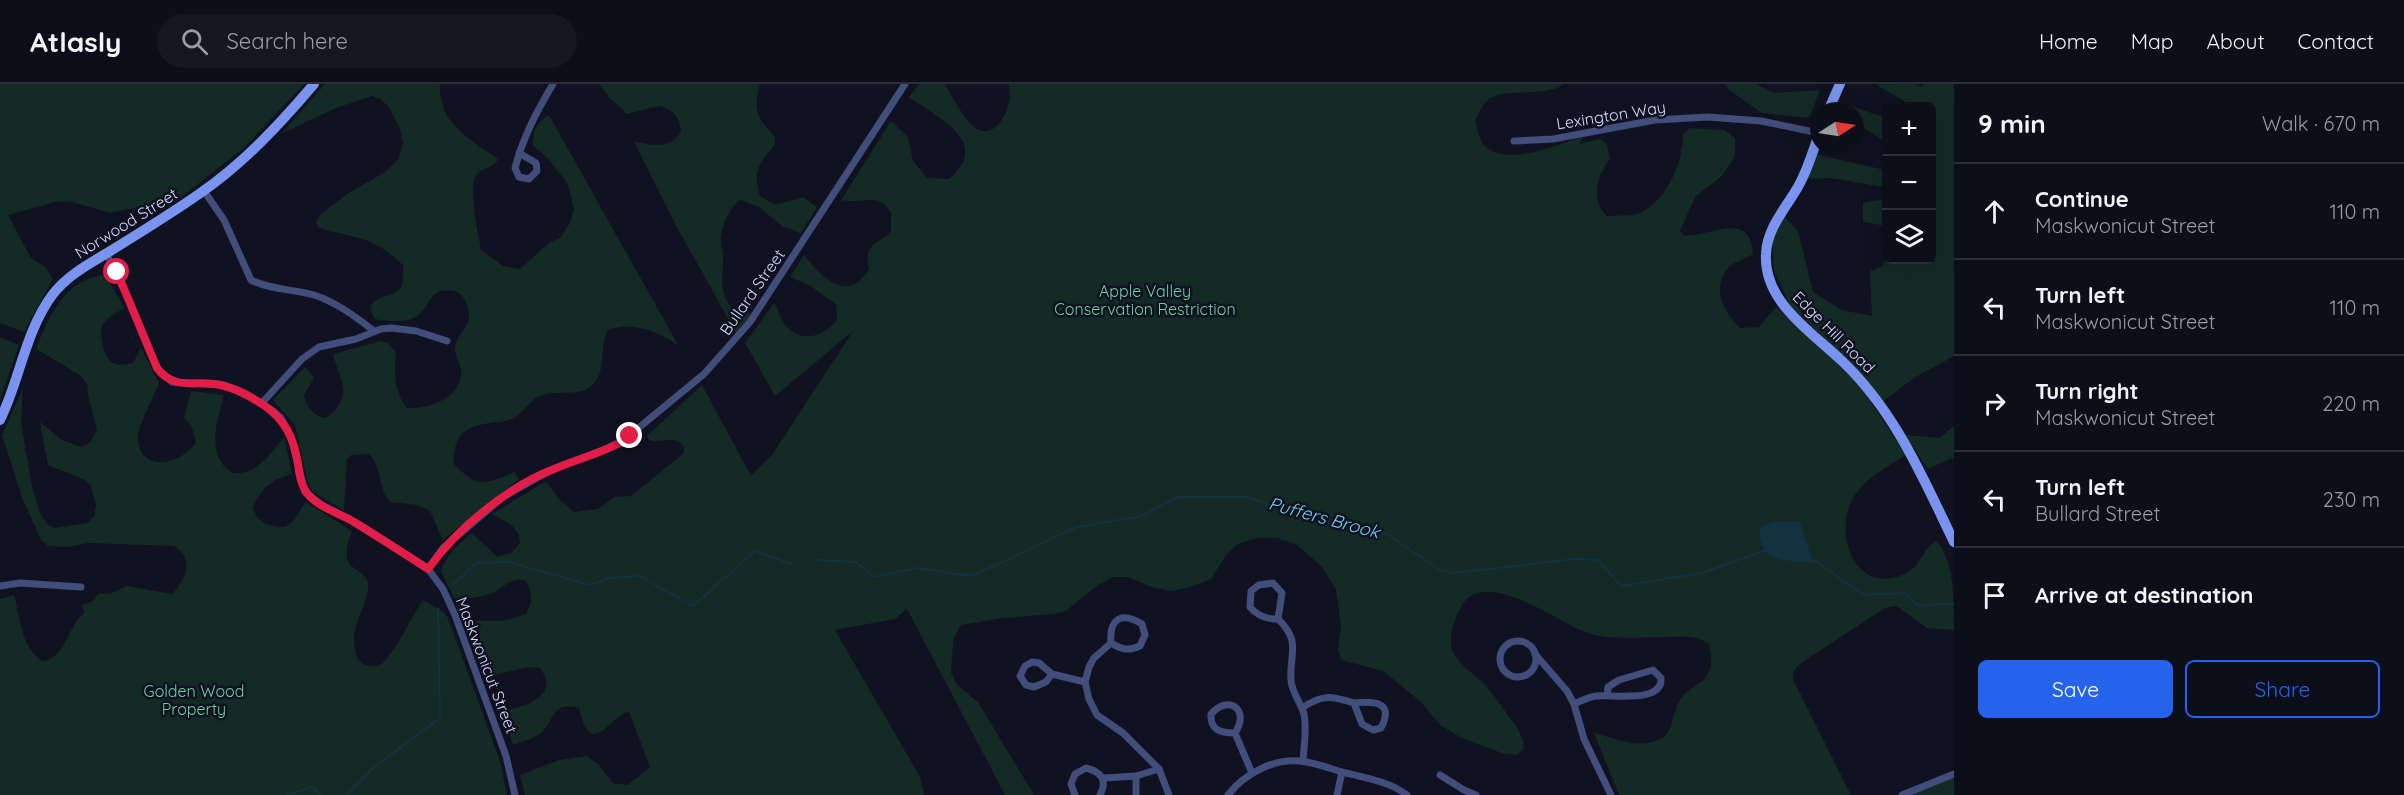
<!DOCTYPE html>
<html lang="en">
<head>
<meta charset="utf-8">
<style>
	:root { --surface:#0c0e19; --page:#151722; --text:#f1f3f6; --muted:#9a9ca2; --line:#2c2e38; --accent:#2563eb }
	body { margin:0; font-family:Quicksand,sans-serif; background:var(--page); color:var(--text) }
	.controls { position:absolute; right:18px; top:18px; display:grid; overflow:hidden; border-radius:9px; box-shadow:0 6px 24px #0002 }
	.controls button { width:54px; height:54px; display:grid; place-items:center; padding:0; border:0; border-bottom:2px solid var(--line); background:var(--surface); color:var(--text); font:30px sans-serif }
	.compass { position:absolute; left:1810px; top:18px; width:54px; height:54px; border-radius:50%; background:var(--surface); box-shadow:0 6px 24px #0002; rotate:78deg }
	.stop { position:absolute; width:18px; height:18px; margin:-14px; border:4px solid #e11d48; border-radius:50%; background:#fff }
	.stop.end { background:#e11d48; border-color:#fff; box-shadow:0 2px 6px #0008 }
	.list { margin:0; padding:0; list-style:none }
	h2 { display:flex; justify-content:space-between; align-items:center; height:78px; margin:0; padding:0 24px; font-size:26px }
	h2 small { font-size:20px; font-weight:400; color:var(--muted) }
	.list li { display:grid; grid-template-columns:39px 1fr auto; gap:18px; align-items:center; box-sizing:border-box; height:96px; padding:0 24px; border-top:2px solid var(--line) }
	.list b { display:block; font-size:22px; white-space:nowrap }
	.list p { margin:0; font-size:20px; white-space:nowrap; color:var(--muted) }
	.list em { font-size:20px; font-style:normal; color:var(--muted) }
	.actions { display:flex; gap:12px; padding:18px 24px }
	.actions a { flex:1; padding:14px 0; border:2px solid var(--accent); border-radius:9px; text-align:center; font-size:21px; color:var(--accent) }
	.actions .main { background:var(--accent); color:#fff }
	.icon { flex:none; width:33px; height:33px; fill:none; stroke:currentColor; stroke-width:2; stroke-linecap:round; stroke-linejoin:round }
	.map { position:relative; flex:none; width:1954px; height:711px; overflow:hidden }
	header { display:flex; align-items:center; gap:36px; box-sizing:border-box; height:84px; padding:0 30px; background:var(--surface); border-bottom:2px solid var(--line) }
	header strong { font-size:28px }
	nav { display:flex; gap:33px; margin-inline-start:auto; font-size:21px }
	.search { width:420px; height:54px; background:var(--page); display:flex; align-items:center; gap:15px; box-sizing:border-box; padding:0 21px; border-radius:33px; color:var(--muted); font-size:22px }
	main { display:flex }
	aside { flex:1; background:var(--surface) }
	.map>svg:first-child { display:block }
	.green { fill:#142a24 }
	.water { fill:#143142 }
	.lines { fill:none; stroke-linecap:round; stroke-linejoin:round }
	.stream { stroke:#143142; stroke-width:2 }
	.minor { stroke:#414d7a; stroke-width:7 }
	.secondary { stroke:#7993ee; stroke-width:10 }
	.route { stroke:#e11d48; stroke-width:8 }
	.labels { text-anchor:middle; stroke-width:5; stroke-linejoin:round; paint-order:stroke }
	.street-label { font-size:16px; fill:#d6dbfa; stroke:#101221 }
	.park-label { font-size:16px; fill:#6bd19e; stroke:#101221 }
	.water-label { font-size:18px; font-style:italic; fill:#71d2ed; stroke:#101221 }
</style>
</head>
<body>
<header>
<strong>Atlasly</strong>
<div class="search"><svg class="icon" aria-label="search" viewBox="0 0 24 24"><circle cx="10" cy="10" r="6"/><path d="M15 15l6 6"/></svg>Search here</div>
<nav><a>Home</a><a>Map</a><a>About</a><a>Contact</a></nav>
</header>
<main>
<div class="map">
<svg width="1954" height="711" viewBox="0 0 1954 711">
	<rect width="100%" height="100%" fill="#101221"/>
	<g class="green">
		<polygon points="0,0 304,0 244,64 175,118 168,120 154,120 110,129 72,118 59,117 8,131 31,174 45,183 53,195 24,248 0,239"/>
		<path d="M325 0H440C439 33 458 47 483 65 488 69 494 71 498 76 492 83 485 84 478 89 466 99 479 151 481 166L503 182 520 185 549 159 560 154 570 139 574 125 568 100 550 77 533 61C532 48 537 37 549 31L678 261C655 247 634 237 608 246 598 263 608 289 591 302 578 313 557 306 542 311 530 315 524 328 514 334 507 338 498 338 491 339 464 342 453 352 454 380 477 404 485 401 514 388L519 395 443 456 430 427 417 421 390 418C377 404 384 386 369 370L351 371 347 376 344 427 312 407 307 396 295 341 273 316 305 283 314 294 304 311C307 323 313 332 326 334 355 312 340 298 333 270L380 257 388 259 396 269C394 289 394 307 407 324 427 325 458 316 461 291 463 283 455 274 455 265 456 247 476 244 466 218 463 212 459 208 453 207 426 201 431 229 411 235 400 239 385 237 374 235L370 222C386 203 407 220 403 181 371 151 358 155 319 144L316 139 320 131 347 110 385 88 398 76 403 59 400 44 388 22 380 15 372 12 336 24 281 50Z"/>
		<path d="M599 0H760C752 25 758 36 775 53V61C759 80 752 86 760 112L775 121 803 113 817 123 801 149 782 142 759 123 741 116C730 121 720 145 721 158 721 163 723 167 723 172 724 192 716 211 735 226H748L751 232 736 249 679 147 634 58C651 60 673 67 681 46 679 33 673 25 659 22L627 30 609 13Z"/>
		<path d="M919 0H945C952 12 968 45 983 47 1001 50 1015 15 1008 0H1564C1542 16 1499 0 1484 20 1480 25 1478 32 1475 37 1477 43 1479 55 1483 60 1505 85 1557 60 1583 53L1579 60 1600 55 1607 60 1610 75C1597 91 1590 116 1607 132 1618 131 1635 133 1644 127 1669 111 1683 78 1683 50L1690 44 1724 46 1735 54V72L1722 92 1695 113 1680 147 1684 152C1712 152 1750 126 1753 170 1746 175 1733 178 1728 184 1711 206 1724 228 1740 244L1759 243 1776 223 1857 297 1906 371C1887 383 1868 392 1855 411 1834 442 1849 506 1897 493 1922 486 1919 468 1936 457 1954 473 1954 518 1954 546L1927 544 1897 522 1885 524 1801 579 1793 588V595L1851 711H1619L1594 649C1616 654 1634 665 1658 656 1676 649 1671 626 1682 613 1691 602 1701 602 1709 587 1713 578 1711 570 1709 560 1694 550 1683 553 1666 553 1640 553 1609 557 1585 548 1557 537 1485 483 1462 521 1454 535 1445 559 1456 573 1463 584 1476 591 1485 601 1494 611 1502 623 1510 634 1517 643 1525 654 1523 666L1516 671 1504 670 1460 653 1440 641 1421 618 1383 587 1341 576 1338 565 1341 542 1336 505 1321 482 1297 461 1277 454H1257L1238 460 1227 470 1211 495 1190 503 1172 507 1154 504 1128 493H1113L1098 501 1066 527 1054 530 1002 534 961 541 954 554 952 573 951 589 957 601 978 618 1034 711H1005L907 525 895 535 835 546 920 693 924 711H525L520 691 559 676 587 672 599 681 613 699 628 701 650 683 629 628C612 631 609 650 590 650L583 639 579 624C552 618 556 632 543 647 537 654 522 657 513 661L502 627C522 623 562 614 540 584L529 583 489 592 468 539 472 537H503L526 530C533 517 533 509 525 496 511 493 505 503 494 508 483 513 466 516 454 514L441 487C447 469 458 461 472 449L497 473 511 469 520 459C519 442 506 438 492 430L546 397 559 415 574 428 598 425 615 413 631 412 684 369V363C673 350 663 360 649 356L647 352 702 301 751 392 772 371 853 247 775 312 745 259 774 219C778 226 782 238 788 244 805 259 824 252 837 236L836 220 809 201 790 193 804 171C820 192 849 221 869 185 863 158 877 163 891 147V129C879 107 861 121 841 116L891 37 908 53 913 77 927 94 949 95C993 58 938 34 909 13Z"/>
		<polygon points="1725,0 1756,0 1775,9 1820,6 1809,34 1762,29 1728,5"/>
		<polygon points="1878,0 1915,0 1922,3 1923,0 1954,0 1954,272 1914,294 1882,318 1863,291 1791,223 1774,187 1772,154 1784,132 1798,147 1813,208 1842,226 1872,232 1870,187 1883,182 1885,170 1886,176 1932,176 1932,22 1907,22 1908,19 1878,2"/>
		<polygon points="1837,17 1886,34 1886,58 1862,43 1855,43 1855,27 1833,27"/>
		<polygon points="1815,70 1885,86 1886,83 1886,142 1863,138 1863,119 1885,115 1884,103 1830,94 1807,95"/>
		<path d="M105 191 125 224C117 228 107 233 103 241 98 249 104 271 110 277 116 283 126 280 133 279L141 264 159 299C155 311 138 341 138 352 137 388 178 383 196 359 194 348 193 342 184 334L191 307 224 311C217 337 205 371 232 389 258 391 269 371 284 353L292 390C272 395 262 404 253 423 257 439 269 443 285 443 298 435 297 429 306 418L352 447C334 492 367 480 368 501 369 516 355 536 354 554 354 562 355 574 362 579 367 583 375 583 380 581 392 574 414 529 423 516L444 528 448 534 500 677 507 711H0V515L14 511C21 535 20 561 42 577 67 574 66 544 84 529L82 521 93 517 99 509 109 510 127 502 172 510C186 496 195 475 174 462L88 459 67 463 48 462 41 456 23 416 2 351 23 304 21 338 31 398 40 430 48 441 55 444 88 439 94 433 96 421 91 402 85 396 48 381 40 338 62 356 81 363 90 359 97 346 88 311 87 300 80 291 36 265C48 233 66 194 105 191Z"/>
		<polygon points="0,253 19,261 0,316"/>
		<polygon points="1954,342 1954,373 1928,385 1905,351 1939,354"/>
		<polygon points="1954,692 1954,711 1907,711"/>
	</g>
	<path class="water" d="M1790 437 1800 438 1813 478C1794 477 1766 480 1761 457 1760 451 1758 449 1761 443L1773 438Z"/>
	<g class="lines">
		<g class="stream">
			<polyline points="817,476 856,478 873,493 917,484 972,492 1077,443 1142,432 1177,413 1247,413 1320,437 1387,450 1440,486 1454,489 1575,475 1598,476 1621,502 1702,489 1767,466"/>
			<polyline points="1810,476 1817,478 1864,511 1906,509 1917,521 1954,520"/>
			<polyline points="454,500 476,479 508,478 590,501 610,494 639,492 693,522 755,467 792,480"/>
			<polyline points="286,711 313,703 320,711"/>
			<polyline points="347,711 373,684 440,634 438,524"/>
		</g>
		<g class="minor">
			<polyline points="1514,57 1553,55 1655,36 1708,33 1761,37 1819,49"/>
			<path d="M519 69 536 79 537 87 529 95 519 93 515 84C523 53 537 27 553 0"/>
			<path d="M204 107 224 136 251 196C271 206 293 205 314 211 336 218 356 233 374 247"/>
			<polyline points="106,169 130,218 157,284 172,298 224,301 251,313 273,327 281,334 291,353 305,408 322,421 351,436 428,485 443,505 455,531 506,672 515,711"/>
			<polyline points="261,320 302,275 319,263 356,255 381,245 391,244 416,247 447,257"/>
			<polyline points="428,485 443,464 503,413 551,386 619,360 704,290 750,238 905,0"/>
			<polyline points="0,502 20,499 81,503"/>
			<path d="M1278 535C1266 535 1258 532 1250 523L1251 507 1259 501 1273 499 1282 509 1278 535C1302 558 1289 570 1291 596 1291 607 1301 619 1304 630 1307 645 1304 662 1303 677"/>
			<circle cx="1518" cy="575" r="18"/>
			<path d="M1111 559C1122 566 1129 567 1140 562L1145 551 1142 540C1121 527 1109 535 1111 559L1094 574 1089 583 1085 598 1089 615 1097 631 1123 649 1159 685 1136 692"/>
			<path d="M1535 570 1567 607 1574 620C1581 617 1588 613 1596 612 1611 610 1663 620 1661 594L1653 586 1619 596 1608 603 1607 612"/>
			<polyline points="1052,590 1046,598 1034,603 1026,601 1020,592 1025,582 1032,578 1039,579 1052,590 1085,598"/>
			<polyline points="1574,620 1584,655 1611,711"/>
			<path d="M1302 624C1322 610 1331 612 1354 619L1362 640 1373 646 1381 644C1395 617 1373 617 1354 619"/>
			<path d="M1235 649C1250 627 1230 609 1211 630 1210 646 1220 649 1235 649L1252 689"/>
			<polyline points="1159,685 1169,711"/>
			<polyline points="1440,691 1464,706 1476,711"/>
			<polyline points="1104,694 1136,692 1136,711"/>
			<path d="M1075 711 1071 700 1075 690 1086 684C1101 688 1108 696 1100 711"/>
			<path d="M1228 711C1245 689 1277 672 1306 678 1320 680 1333 686 1346 689 1367 694 1390 698 1407 711"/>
			<polyline points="1337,711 1342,688"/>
			<polyline points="1902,711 1954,690"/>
		</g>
		<g class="secondary">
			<polyline points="1828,27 1840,0"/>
			<path d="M1819 50C1813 67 1808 85 1799 101 1787 123 1767 143 1766 170 1763 218 1812 248 1842 277 1895 327 1923 394 1954 458"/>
			<path d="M0 336C20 296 25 247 53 210 67 192 87 181 107 169 138 150 169 131 199 110 243 80 280 40 314 0"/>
		</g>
	</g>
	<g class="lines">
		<path class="route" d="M117 188 157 284C176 309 198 294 224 302 238 305 253 314 265 322 286 337 294 355 298 380 299 388 300 398 305 406 314 422 339 429 354 438 379 453 403 469 428 485 457 445 507 403 554 385 579 374 608 368 630 352"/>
	</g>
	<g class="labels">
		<g class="street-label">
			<text transform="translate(1611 31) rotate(-9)" y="6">Lexington Way</text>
			<text transform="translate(126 139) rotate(-32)" y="6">Norwood Street</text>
			<text transform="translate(752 208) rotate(-55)" y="6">Bullard Street</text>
			<text transform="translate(1834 248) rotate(45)" y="6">Edge Hill Road</text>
			<text transform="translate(487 581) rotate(69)" y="6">Maskwonicut Street</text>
		</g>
		<g class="park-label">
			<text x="1145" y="213">Apple Valley<tspan x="1145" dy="18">Conservation Restriction</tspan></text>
			<text x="194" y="613">Golden Wood<tspan x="194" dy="18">Property</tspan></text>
		</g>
		<g class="water-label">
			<text transform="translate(1324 434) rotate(15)" y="6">Puffers Brook</text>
		</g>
	</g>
</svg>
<div class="controls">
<button>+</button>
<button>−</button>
<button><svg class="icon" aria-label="layers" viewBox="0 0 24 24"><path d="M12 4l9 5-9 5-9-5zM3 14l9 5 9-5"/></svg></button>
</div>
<svg class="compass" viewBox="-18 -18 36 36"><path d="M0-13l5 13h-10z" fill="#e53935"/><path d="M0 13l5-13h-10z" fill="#9a9ca2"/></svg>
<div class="stop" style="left:117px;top:188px"></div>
<div class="stop end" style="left:630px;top:352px"></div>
</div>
<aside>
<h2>9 min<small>Walk · 670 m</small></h2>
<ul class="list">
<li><svg class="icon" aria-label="ahead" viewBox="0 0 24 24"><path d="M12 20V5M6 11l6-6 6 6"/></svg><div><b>Continue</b><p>Maskwonicut Street</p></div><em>110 m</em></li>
<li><svg class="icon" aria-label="left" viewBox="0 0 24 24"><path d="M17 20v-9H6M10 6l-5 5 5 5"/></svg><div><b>Turn left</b><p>Maskwonicut Street</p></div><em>110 m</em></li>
<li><svg class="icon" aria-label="right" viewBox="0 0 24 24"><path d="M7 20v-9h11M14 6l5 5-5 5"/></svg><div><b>Turn right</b><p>Maskwonicut Street</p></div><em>220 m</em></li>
<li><svg class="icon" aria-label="left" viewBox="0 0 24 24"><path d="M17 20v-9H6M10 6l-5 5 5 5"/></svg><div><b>Turn left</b><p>Bullard Street</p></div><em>230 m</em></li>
<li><svg class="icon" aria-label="arrive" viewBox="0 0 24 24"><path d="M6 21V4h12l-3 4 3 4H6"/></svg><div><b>Arrive at destination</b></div></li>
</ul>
<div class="actions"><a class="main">Save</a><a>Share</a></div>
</aside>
</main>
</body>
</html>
